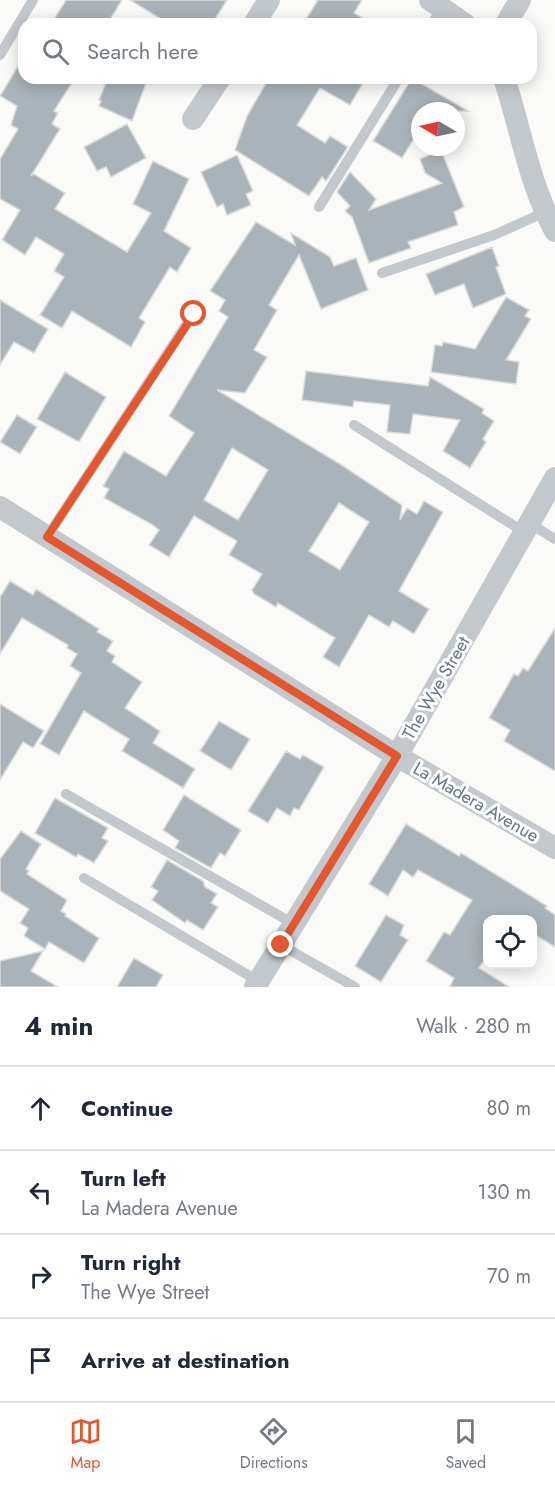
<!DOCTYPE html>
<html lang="en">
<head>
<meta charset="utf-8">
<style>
	:root { --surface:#fff; --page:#f6f6f7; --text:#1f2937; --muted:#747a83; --line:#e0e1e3; --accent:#e4572e }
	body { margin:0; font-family:Jost,sans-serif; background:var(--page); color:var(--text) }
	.controls { position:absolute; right:18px; bottom:18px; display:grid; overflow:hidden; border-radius:12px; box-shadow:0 3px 15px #0003 }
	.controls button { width:54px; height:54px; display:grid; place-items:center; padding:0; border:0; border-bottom:2px solid var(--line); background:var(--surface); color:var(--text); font:30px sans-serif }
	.compass { position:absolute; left:411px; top:102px; width:54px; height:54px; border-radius:50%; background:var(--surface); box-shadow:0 3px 15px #0003; rotate:279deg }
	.stop { position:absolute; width:18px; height:18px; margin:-14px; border:4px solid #e4572e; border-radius:50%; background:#fff }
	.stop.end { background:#e4572e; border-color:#fff; box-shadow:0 2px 6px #0008 }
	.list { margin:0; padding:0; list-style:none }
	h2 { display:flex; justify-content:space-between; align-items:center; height:78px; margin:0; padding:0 24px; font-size:26px }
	h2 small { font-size:20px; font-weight:400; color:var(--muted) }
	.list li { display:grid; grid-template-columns:39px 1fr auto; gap:18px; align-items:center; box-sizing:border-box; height:84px; padding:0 24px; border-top:2px solid var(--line) }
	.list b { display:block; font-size:22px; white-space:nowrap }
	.list p { margin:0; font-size:20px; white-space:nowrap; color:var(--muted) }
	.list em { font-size:20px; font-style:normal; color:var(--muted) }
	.icon { flex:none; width:33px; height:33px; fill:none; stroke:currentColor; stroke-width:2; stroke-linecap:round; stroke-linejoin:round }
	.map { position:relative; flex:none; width:555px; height:987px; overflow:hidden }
	.search { position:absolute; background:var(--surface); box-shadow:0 3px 15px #0003; left:18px; right:18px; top:18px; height:66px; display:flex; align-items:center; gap:15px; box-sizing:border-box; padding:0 21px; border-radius:18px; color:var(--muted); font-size:22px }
	.sheet { height:414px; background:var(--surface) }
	nav { display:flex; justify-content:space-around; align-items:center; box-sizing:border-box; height:84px; border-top:2px solid var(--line); background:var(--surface); font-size:16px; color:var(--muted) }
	nav a { display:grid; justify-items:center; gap:3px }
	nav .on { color:var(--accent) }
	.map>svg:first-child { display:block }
	.building { fill:#aab3b9; stroke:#dcdcda; stroke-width:1.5; fill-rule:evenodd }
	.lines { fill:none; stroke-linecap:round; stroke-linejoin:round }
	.lane { stroke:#c3c8cc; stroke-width:10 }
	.street { stroke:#c3c8cc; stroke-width:22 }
	.route { stroke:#e4572e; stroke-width:8 }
	.labels { text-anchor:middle; stroke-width:6; stroke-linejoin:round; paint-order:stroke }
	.street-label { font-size:18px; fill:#657683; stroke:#fff }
</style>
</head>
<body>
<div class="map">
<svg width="555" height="987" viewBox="0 0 555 987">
	<rect width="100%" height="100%" fill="#fafaf8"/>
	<g class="building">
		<polygon points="66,0 122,0 107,24 51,24"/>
		<polygon points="130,0 227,0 212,24 158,24 161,19"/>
		<polygon points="318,0 362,0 354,13 373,24 303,24"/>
		<polygon points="24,56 24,78 75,78 54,111 58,113 52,124 60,129 31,176 34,174 65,193 55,209 127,252 151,213 133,204 153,161 189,179 164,231 191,248 177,272 170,267 139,318 145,322 131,347 72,311 62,328 40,315 64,277 54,271 64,254 36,237 25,255 2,240 20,210 0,199 0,159 18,129 11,125 17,106 0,96"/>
		<polygon points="108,78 148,78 132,121 99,106 101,101 99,100"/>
		<polygon points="269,78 351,78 362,85 350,105 320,88 297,125 325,143 330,136 348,147 326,181 322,177 309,196 235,150 247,116"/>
		<polygon points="412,78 468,111 420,111 420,129 402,158 373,141"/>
		<polygon points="127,124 146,158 111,177 106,167 97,171 84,147"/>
		<polygon points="441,150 464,207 454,212 458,225 408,242 411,248 369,263 352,217 345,211 350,206 337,192 350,172 376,199 369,210 442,183 425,173 420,159"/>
		<polygon points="237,155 253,191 246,194 251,205 227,215 223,204 217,207 201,172"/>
		<path d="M256 222 295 245 291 233 330 257 334 266 356 258 368 290 321 309 299 255 269 305 277 310 254 350 267 357 245 393 217 390 340 464 402 505 400 520 407 508 417 514 424 501 443 512 399 591 429 609 414 634 393 621 389 627 369 615 339 667 323 657 335 638 278 603 276 607 254 594 252 590 262 574 229 555 237 541 194 516 169 557 149 545 159 530 153 525 104 498 109 489 103 486 124 451 166 476 194 433 169 416 228 317 219 311 225 300 210 291ZM232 448 268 470 238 520 204 500ZM339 503 369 522 340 570 309 551Z"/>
		<polygon points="492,247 499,266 496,267 506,294 473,308 464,284 435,295 426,274"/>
		<polygon points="506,297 529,310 525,316 531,319 506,360 519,362 516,384 431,372 435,345 442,346 443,342 475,349"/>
		<polygon points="0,300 48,329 34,353 14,342 0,365"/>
		<polygon points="306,371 428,386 430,377 484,409 482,413 494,421 483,439 486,442 470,468 443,451 460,420 413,414 410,434 387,432 390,405 354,401 353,407 302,400"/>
		<polygon points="65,372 106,397 79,442 37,419"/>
		<polygon points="17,415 37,427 20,454 0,442"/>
		<polygon points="10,581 33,595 36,589 99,629 97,632 113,641 107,651 115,656 112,662 142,682 125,708 160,731 153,743 195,769 183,788 122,751 129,739 84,711 59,755 40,744 81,673 70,666 77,654 67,648 68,645 22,618 0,654 0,597"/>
		<polygon points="555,628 555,771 504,741 510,730 489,718 514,674 518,676 523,668 528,671"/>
		<polygon points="0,704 44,731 33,748 23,742 0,780"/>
		<polygon points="219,721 250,739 231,770 200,751"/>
		<polygon points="286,751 300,759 303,755 324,767 299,810 294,808 290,816 277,808 268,823 248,811"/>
		<polygon points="184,795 241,830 225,856 220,853 211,868 175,848 179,841 163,830"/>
		<polygon points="55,798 108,828 102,838 108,841 94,863 78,854 76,857 35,833"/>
		<polygon points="406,824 459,856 461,853 547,906 545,908 555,915 555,947 532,933 532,920 488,920 488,954 479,968 509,987 450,987 454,978 426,961 444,932 450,935 472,900 418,870 413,877 403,870 388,896 369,884"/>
		<polygon points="21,831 41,844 26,869 29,871 27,874 67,900 61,911 66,914 65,916 99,938 84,963 49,942 45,949 24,936 28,928 20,923 29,909 0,891 0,859"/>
		<polygon points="167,860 203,881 205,887 217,894 211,903 218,907 203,930 187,920 185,923 152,900 158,891 151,887"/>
		<polygon points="386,915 404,925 400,935 408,940 381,982 355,966"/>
		<polygon points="43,951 31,971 58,987 0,987 0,961"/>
		<polygon points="134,958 163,975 156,987 117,987"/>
	</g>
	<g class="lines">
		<g class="lane">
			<polyline points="432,24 442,8"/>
			<polyline points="0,55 33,0"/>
			<polyline points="319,207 399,78"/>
			<polyline points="382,273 494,235 545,212"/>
			<polyline points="354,425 524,532"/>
			<polyline points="529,523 555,539"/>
			<polyline points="47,537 193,314"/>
			<polyline points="66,794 294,924"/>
			<polyline points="84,878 258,981"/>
			<polyline points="281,945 355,987"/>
		</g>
		<g class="street">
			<polyline points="430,0 465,24"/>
			<polyline points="254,24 269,0"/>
			<polyline points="506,24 520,0"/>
			<path d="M504 78C521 129 529 184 555 231"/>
			<polyline points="193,119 220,78"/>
			<polyline points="0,507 397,756 555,848"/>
			<polyline points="255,987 397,756 555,478"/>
		</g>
	</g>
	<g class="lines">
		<polyline class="route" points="194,314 47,537 397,756 281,945"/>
	</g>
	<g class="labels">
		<g class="street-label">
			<text transform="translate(436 688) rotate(-60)" y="6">The Wye Street</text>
			<text transform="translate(476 802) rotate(30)" y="6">La Madera Avenue</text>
		</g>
	</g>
</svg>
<div class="controls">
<button><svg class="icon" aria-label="locate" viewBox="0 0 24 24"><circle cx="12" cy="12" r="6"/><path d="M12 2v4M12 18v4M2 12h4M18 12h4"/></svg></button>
</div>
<svg class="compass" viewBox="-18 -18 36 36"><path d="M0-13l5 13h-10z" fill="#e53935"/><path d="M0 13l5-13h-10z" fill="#747a83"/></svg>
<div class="stop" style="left:194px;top:314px"></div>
<div class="stop end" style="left:281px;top:945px"></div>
<div class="search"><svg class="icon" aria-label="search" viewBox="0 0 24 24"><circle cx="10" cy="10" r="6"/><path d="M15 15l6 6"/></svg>Search here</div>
</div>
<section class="sheet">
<h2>4 min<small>Walk · 280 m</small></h2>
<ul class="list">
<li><svg class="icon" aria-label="ahead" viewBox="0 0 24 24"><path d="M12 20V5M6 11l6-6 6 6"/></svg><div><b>Continue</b></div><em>80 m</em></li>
<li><svg class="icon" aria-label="left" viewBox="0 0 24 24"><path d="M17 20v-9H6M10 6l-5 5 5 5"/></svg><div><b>Turn left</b><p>La Madera Avenue</p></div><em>130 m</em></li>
<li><svg class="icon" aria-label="right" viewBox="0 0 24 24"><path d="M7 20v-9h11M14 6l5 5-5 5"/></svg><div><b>Turn right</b><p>The Wye Street</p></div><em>70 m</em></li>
<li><svg class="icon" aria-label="arrive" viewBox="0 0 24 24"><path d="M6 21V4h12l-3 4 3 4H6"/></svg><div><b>Arrive at destination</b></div></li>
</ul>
</section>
<nav>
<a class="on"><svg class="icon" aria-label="map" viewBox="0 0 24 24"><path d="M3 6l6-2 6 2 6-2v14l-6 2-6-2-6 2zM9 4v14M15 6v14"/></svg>Map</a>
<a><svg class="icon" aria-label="directions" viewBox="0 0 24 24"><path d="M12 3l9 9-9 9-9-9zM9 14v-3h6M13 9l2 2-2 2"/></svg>Directions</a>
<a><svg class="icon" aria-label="saved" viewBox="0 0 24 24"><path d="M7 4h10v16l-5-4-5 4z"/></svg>Saved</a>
</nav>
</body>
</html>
